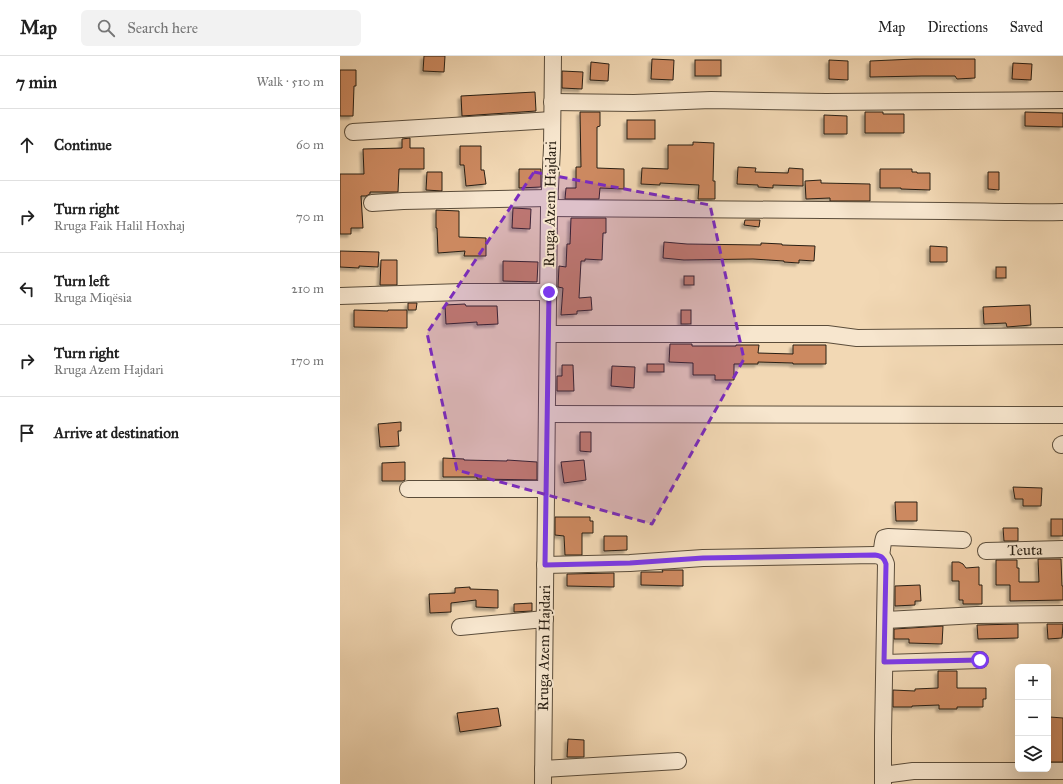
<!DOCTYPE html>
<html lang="en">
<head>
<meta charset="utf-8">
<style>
	:root { --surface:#fff; --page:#f2f2f2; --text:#222; --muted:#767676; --line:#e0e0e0 }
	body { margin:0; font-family:"IM FELL Great Primer",serif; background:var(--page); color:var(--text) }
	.controls { position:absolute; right:12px; bottom:12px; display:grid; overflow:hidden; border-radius:6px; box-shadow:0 4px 16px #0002 }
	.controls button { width:36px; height:36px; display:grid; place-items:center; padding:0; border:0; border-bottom:1px solid var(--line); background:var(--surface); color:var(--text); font:20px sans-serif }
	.stop { position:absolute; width:12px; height:12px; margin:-9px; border:3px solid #7c3aed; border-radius:50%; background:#fff }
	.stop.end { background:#7c3aed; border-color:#fff; box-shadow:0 1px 4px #0008 }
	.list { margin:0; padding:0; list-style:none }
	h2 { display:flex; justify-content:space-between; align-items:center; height:52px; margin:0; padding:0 16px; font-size:17px }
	h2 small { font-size:13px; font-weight:400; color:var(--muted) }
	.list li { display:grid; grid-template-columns:26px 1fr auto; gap:12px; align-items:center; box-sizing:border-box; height:72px; padding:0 16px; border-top:1px solid var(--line) }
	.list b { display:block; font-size:15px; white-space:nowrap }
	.list p { margin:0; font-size:13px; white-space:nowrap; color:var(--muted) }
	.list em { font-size:13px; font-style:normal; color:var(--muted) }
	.icon { flex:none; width:22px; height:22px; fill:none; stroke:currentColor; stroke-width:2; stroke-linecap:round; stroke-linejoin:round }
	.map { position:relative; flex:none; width:723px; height:728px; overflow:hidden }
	header { display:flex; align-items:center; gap:24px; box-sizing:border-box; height:56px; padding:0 20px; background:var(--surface); border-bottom:1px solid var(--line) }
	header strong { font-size:19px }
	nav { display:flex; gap:22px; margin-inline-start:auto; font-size:14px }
	.search { width:280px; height:36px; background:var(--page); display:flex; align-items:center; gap:10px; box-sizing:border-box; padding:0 14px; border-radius:6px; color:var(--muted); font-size:15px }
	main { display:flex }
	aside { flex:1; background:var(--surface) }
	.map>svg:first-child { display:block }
	.building { fill:#cc8960; stroke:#291f13; filter:url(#shadow) }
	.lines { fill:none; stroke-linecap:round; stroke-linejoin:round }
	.minor-casing { stroke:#5b4d3b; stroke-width:18 }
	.minor { stroke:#f7e6ce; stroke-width:16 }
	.route { stroke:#7c3aed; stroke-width:5 }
	.marked { fill:#7b2cbf; fill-opacity:0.2; stroke:#7b2cbf; stroke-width:3; stroke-dasharray:8 5; stroke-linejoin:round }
	.labels { text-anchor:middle; stroke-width:4; stroke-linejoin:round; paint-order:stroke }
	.street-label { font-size:15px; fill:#291f13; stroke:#f7e6ce }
</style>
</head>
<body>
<header>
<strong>Map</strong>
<div class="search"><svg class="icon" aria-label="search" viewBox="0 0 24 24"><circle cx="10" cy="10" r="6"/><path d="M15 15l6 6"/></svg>Search here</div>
<nav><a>Map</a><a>Directions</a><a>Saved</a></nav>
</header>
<main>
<aside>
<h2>7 min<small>Walk · 510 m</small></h2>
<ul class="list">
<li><svg class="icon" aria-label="ahead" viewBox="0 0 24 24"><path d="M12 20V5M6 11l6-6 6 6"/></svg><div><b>Continue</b></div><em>60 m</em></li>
<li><svg class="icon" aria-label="right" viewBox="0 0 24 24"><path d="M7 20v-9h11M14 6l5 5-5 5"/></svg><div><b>Turn right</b><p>Rruga Faik Halil Hoxhaj</p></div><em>70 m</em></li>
<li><svg class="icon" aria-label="left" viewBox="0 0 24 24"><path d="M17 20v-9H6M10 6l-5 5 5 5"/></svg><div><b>Turn left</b><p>Rruga Miqësia</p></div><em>210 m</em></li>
<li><svg class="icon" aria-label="right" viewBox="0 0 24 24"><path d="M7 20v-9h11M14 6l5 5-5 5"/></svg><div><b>Turn right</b><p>Rruga Azem Hajdari</p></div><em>170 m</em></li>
<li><svg class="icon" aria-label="arrive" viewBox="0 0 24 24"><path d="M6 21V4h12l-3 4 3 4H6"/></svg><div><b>Arrive at destination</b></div></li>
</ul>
</aside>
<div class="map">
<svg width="723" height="728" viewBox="0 0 723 728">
	<defs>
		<filter id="shadow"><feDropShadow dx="-3" dy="3" stdDeviation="1" flood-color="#0004"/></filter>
	</defs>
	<rect width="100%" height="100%" fill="#f2d8b4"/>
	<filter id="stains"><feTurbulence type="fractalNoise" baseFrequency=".005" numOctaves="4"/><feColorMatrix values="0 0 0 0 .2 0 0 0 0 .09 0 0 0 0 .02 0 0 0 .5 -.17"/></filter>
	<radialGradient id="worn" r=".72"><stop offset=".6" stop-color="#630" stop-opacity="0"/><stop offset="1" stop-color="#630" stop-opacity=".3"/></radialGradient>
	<g class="building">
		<polygon points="84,0 105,0 104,16 83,15"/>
		<polygon points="312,3 334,4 333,24 311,23"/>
		<polygon points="574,3 635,3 635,22 617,23 615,20 582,20 530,21 530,5"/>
		<rect x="355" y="4" width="26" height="16"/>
		<polygon points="489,4 508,5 508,24 489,23"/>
		<polygon points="251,6 269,8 268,25 250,24"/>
		<polygon points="673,7 692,8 691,24 672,23"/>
		<polygon points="0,14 16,14 16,30 14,30 13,60 0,60"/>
		<polygon points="222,15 243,16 242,33 222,32"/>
		<polygon points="195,36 196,55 122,60 121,40"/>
		<polygon points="240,56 260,56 260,70 257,71 257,112 284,113 284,133 260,132 259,143 225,143 226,132 236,132 236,111 241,111"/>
		<polygon points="525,56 543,56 543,58 564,58 564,77 525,77"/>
		<polygon points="685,56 723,57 723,71 685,70"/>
		<polygon points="484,59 507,60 507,78 484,78"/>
		<rect x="287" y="64" width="28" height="19"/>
		<polygon points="70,82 70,92 84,92 84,113 59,113 58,136 30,136 30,138 26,140 21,140 23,172 11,172 11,178 0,178 0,118 24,118 23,93 62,92 62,83"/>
		<polygon points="353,86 374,87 373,125 375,125 375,143 358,143 359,129 320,127 320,129 301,128 302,112 328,113 328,89 353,89"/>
		<polygon points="120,90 141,90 141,114 144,114 146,128 126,130 124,109 120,109"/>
		<polygon points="398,111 416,112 415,116 448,117 449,112 463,113 463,130 433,129 433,132 418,131 418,129 397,128"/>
		<polygon points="179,113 201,113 201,131 179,132"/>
		<polygon points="540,113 572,113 572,116 577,116 577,117 590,117 590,134 561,133 561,132 540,132"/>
		<polygon points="87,116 102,116 102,135 86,134"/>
		<polygon points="648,116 659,116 659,134 648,133"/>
		<polygon points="481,124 481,127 530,128 530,145 490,145 490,142 466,143 465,125"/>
		<polygon points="173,152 191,153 190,173 172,172"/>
		<polygon points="96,154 119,155 119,181 146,182 146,200 124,200 125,195 98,197 97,172 96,172"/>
		<polygon points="231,162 266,162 266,177 263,177 262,204 245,203 245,205 241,205 239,242 251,241 252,254 237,255 237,258 221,259 223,232 218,231 219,210 226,211 227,188 230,188"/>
		<polygon points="405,164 420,164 419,171 404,169"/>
		<polygon points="324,186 347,188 421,189 421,187 442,188 442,189 475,190 474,205 459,204 459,207 444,206 444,205 413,203 344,204 323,202"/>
		<polygon points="590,190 607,191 607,206 590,206"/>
		<polygon points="0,195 39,196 38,211 19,210 19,212 0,211"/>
		<polygon points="41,204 57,204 57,229 40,229"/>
		<polygon points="163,205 198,206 197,226 163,225"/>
		<rect x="656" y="211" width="10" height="11"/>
		<rect x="344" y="220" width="10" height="9"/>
		<polygon points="68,247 77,247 76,254 68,254"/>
		<polygon points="125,248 126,250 157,250 158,268 137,269 137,266 106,268 105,249"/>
		<polygon points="690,249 691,269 667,271 666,267 644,268 643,251"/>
		<polygon points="14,254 48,255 48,254 67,254 67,272 14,271"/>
		<rect x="341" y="254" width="10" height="14"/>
		<polygon points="330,288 352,288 352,290 396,290 396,289 419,289 418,297 453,298 453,289 486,289 486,308 453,308 453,307 418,306 418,308 394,308 394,324 375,324 375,319 353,319 353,307 329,306"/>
		<rect x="307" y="308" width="17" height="8"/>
		<polygon points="222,309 233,309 234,335 217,335 217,320 222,320"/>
		<polygon points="272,310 295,311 294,332 271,330"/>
		<polygon points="61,366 61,375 58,375 59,390 40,391 38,368"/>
		<polygon points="240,376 251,376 251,396 240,395"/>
		<polygon points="103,402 124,403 124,404 167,405 167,404 197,406 197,424 137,423 137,421 103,421"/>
		<polygon points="244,404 246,424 224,427 221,406"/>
		<polygon points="65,406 65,424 63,425 42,425 42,407"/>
		<polygon points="673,431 702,432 701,450 683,450 683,443 675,443"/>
		<polygon points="555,446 577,446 577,465 556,465"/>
		<polygon points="215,461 250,461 250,465 253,465 253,477 242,477 242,499 225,499 224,480 215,479"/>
		<rect x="711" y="463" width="12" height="17"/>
		<polygon points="663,472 678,472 678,485 664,485"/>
		<polygon points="264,480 287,480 287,494 264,495"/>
		<polygon points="698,503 721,503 722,530 723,530 723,544 670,545 670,529 656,529 656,504 677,504 677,512 679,512 679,526 699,526"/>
		<polygon points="612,506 619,506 623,508 626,512 639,511 639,529 642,529 642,548 623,548 623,544 619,544 619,525 612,525"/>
		<polygon points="322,514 343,514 343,530 301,529 301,516 323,516"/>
		<polygon points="274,517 274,531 227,530 227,518"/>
		<polygon points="580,529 581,545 575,545 575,549 555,550 555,530"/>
		<polygon points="130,531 130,533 158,534 158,552 136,551 136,544 111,547 111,556 90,557 89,538 115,537 115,532"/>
		<polygon points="192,547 192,555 174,556 174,548"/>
		<polygon points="678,568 678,582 638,583 637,569"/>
		<polygon points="707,568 723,568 722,582 708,583"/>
		<polygon points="603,570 602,588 569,587 569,583 554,583 554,573"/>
		<polygon points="598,615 617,615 617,632 646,632 646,643 643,643 643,651 617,651 617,653 599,653 599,649 572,650 572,651 553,651 553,634 575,635 575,633 598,632"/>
		<polygon points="158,652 161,670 120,676 117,657"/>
		<polygon points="710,661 723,662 723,706 708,706 708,686 709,686"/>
		<polygon points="228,683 244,684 244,701 227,701"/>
	</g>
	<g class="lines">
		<defs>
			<g id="minor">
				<polyline points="212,46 294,47 371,44 486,46 723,44"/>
				<polyline points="13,76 212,64"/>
				<polyline points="32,147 63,145 210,142"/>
				<path d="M209 152C341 154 473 155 605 155 644 155 684 157 723 156"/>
				<polyline points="0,240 122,236 209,236"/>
				<polyline points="208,278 487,278 517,282 723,280"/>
				<polyline points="207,358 723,359"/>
				<polyline points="721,389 723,388"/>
				<polyline points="68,433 206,433"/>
				<polyline points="646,495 723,493"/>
				<polyline points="541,500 543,486 544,482 548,481 623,484"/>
				<path d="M205 509 290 507 363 502 535 499C542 500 544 502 546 508L543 680V728"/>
				<polyline points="546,564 637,559 723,558"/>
				<polyline points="120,571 205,563"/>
				<polyline points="545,607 640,604"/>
				<polyline points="203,713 338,705"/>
				<polyline points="543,719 573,715 723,715"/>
				<polyline points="203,728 209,152 212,92 213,0"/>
			</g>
		</defs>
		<use href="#minor" class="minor-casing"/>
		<use href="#minor" class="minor"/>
	</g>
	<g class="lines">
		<path class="route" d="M209 236 205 509 290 507 363 502 535 499C542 500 544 502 546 508L544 606 640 604"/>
	</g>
	<path class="marked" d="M194 116 370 149 404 303 312 468 117 414 87 277Z"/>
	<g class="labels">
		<g class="street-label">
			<text transform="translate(210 148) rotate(-89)" y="5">Rruga Azem Hajdari</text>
			<text transform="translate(685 494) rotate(-1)" y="5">Teuta</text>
			<text transform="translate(204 592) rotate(-89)" y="5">Rruga Azem Hajdari</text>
		</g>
	</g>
	<rect width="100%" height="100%" filter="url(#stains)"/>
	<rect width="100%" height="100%" fill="url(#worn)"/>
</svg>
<div class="controls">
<button>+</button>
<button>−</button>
<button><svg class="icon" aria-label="layers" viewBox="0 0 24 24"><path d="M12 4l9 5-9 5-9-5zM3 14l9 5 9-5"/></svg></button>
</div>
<div class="stop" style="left:640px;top:604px"></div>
<div class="stop end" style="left:209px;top:236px"></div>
</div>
</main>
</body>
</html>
